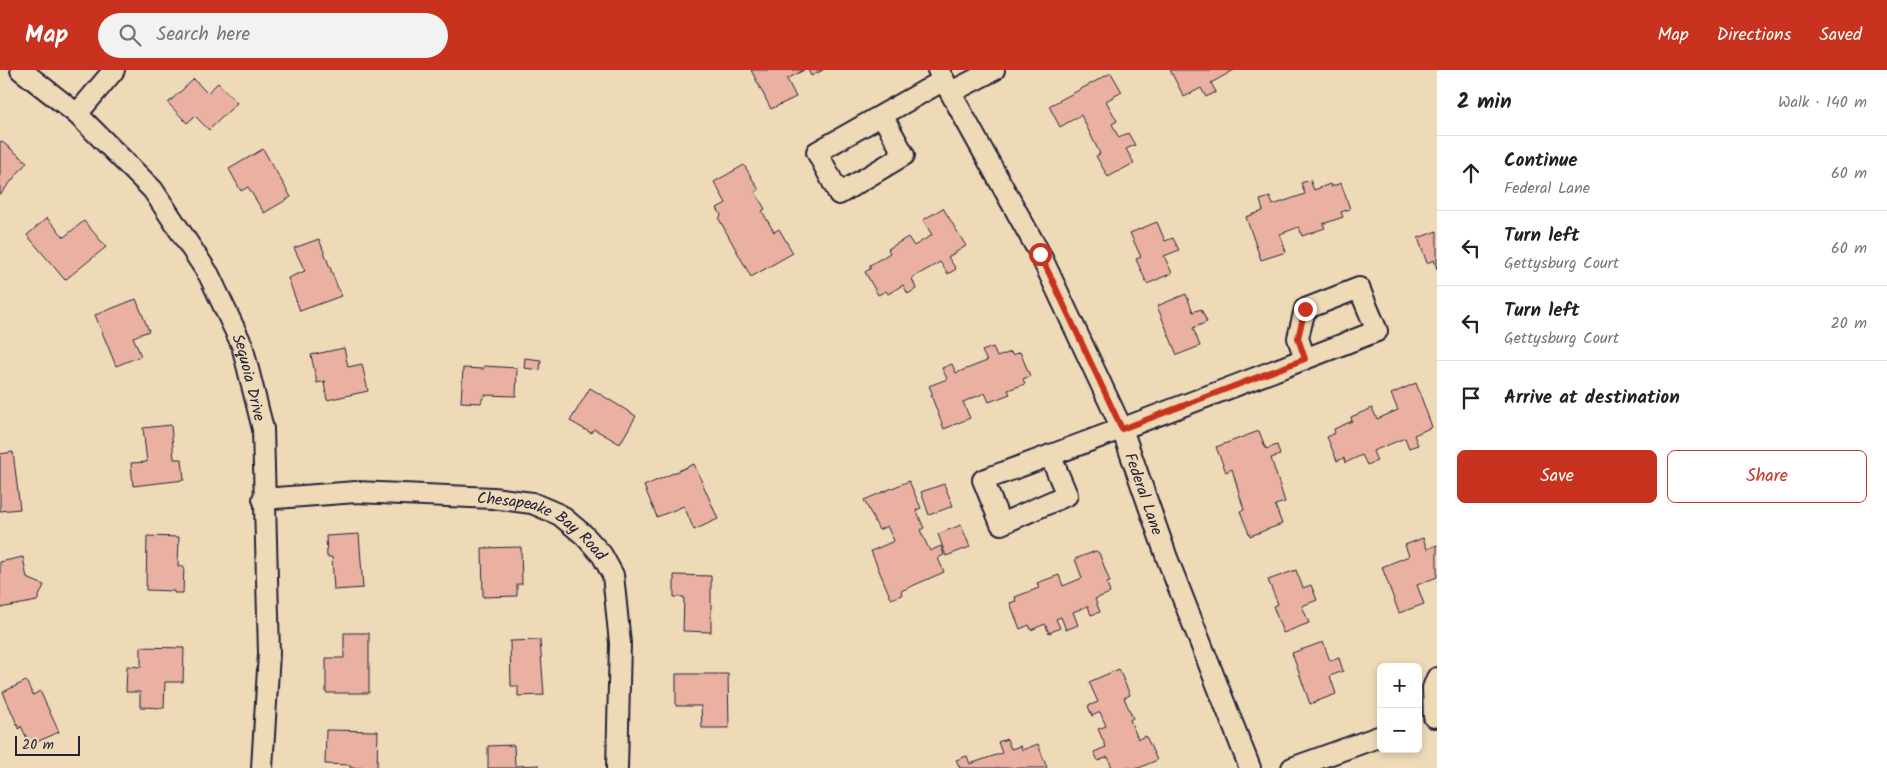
<!DOCTYPE html>
<html lang="en">
<head>
<meta charset="utf-8">
<style>
	:root { --surface:#fff; --page:#f2f2f2; --text:#222; --muted:#767676; --line:#e0e0e0; --accent:#c8321e }
	body { margin:0; font-family:Kalam,sans-serif; background:var(--page); color:var(--text) }
	.controls { position:absolute; right:15px; bottom:15px; display:grid; overflow:hidden; border-radius:8px; box-shadow:0 2px 8px #0003 }
	.controls button { width:45px; height:45px; display:grid; place-items:center; padding:0; border:0; border-bottom:1px solid var(--line); background:var(--surface); color:var(--text); font:25px sans-serif }
	.scale { position:absolute; left:15px; bottom:12px; width:65px; box-sizing:border-box; padding-left:5px; border:2px solid #22223b; border-top:0; font-size:14px; line-height:18px; white-space:nowrap; color:#22223b; -webkit-text-stroke:4px #efdab8; paint-order:stroke }
	.stop { position:absolute; width:15px; height:15px; margin:-11px; border:4px solid #c8321e; border-radius:50%; background:#fff }
	.stop.end { background:#c8321e; border-color:#fff; box-shadow:0 1px 5px #0008 }
	.list { margin:0; padding:0; list-style:none }
	h2 { display:flex; justify-content:space-between; align-items:center; height:65px; margin:0; padding:0 20px; font-size:21px }
	h2 small { font-size:16px; font-weight:400; color:var(--muted) }
	.list li { display:grid; grid-template-columns:32px 1fr auto; gap:15px; align-items:center; box-sizing:border-box; height:75px; padding:0 20px; border-top:1px solid var(--line) }
	.list b { display:block; font-size:19px; white-space:nowrap }
	.list p { margin:0; font-size:16px; white-space:nowrap; color:var(--muted) }
	.list em { font-size:16px; font-style:normal; color:var(--muted) }
	.actions { display:flex; gap:10px; padding:15px 20px }
	.actions a { flex:1; padding:11px 0; border:1px solid var(--accent); border-radius:8px; text-align:center; font-size:18px; color:var(--accent) }
	.actions .main { background:var(--accent); color:#fff }
	.icon { flex:none; width:28px; height:28px; fill:none; stroke:currentColor; stroke-width:2; stroke-linecap:round; stroke-linejoin:round }
	.map { position:relative; flex:none; width:1437px; height:698px; overflow:hidden }
	header { display:flex; align-items:center; gap:30px; box-sizing:border-box; height:70px; padding:0 25px; background:var(--accent); color:#fff }
	header strong { font-size:24px }
	nav { display:flex; gap:28px; margin-inline-start:auto; font-size:18px }
	.search { width:350px; height:45px; background:var(--page); display:flex; align-items:center; gap:12px; box-sizing:border-box; padding:0 18px; border-radius:28px; color:var(--muted); font-size:19px }
	main { display:flex }
	aside { flex:1; background:var(--surface) }
	.map>svg:first-child { display:block }
	.building { fill:#eab1a2; stroke:#22223b }
	.lines { fill:none; stroke-linecap:round; stroke-linejoin:round }
	.minor-casing { stroke:#22223b; stroke-width:24 }
	.minor { stroke:#efdab8; stroke-width:20 }
	.route { stroke:#c8321e; stroke-width:6 }
	.labels { text-anchor:middle; stroke-width:4.5; stroke-linejoin:round; paint-order:stroke }
	.street-label { font-size:16px; fill:#22223b; stroke:#efdab8 }
</style>
</head>
<body>
<header>
<strong>Map</strong>
<div class="search"><svg class="icon" aria-label="search" viewBox="0 0 24 24"><circle cx="10" cy="10" r="6"/><path d="M15 15l6 6"/></svg>Search here</div>
<nav><a>Map</a><a>Directions</a><a>Saved</a></nav>
</header>
<main>
<div class="map">
<svg width="1437" height="698" viewBox="0 0 1437 698">
	<rect width="100%" height="100%" fill="#efdab8"/>
	<filter id="ink" filterUnits="userSpaceOnUse"><feTurbulence type="fractalNoise" baseFrequency=".02" numOctaves="2"/><feDisplacementMap in="SourceGraphic" scale="10" xChannelSelector="R" yChannelSelector="G"/><feConvolveMatrix kernelMatrix="1 2 1 2 8 2 1 2 1" color-interpolation-filters="sRGB"/></filter>
	<g filter="url(#ink)">
		<g class="building">
			<polygon points="751,0 804,0 787,9 796,27 771,39"/>
			<polygon points="808,0 823,0 811,6"/>
			<polygon points="1170,0 1234,0 1211,13 1216,22 1206,27 1201,18 1184,27"/>
			<polygon points="1111,3 1122,22 1106,31 1117,51 1112,54 1119,68 1128,63 1135,75 1126,79 1134,93 1108,107 1096,86 1100,84 1081,45 1060,57 1049,36"/>
			<polygon points="194,9 207,23 218,13 237,33 209,60 195,46 187,53 168,33"/>
			<polygon points="1,71 27,92 0,125 0,72"/>
			<polygon points="263,79 291,127 264,143 248,117 241,121 229,99"/>
			<polygon points="744,95 759,120 755,122 765,139 762,141 774,162 779,159 793,183 751,207 719,149 721,145 717,138 726,133 714,112"/>
			<polygon points="1310,110 1314,120 1330,114 1331,117 1341,113 1350,139 1341,142 1343,147 1323,154 1325,158 1302,166 1299,157 1280,164 1286,182 1261,190 1246,147 1263,141 1260,130 1270,127 1273,135 1305,124 1301,113"/>
			<polygon points="943,138 966,176 948,187 956,199 948,204 940,192 912,208 916,219 908,224 903,215 888,224 886,221 878,225 865,202 870,199 870,195 890,183 888,179 908,167 914,176 932,165 923,150"/>
			<polygon points="47,148 64,167 84,151 106,177 65,210 27,165"/>
			<polygon points="1157,152 1165,171 1173,168 1179,180 1164,186 1172,203 1147,214 1136,189 1141,187 1130,163"/>
			<polygon points="1437,161 1437,199 1434,190 1427,193 1418,168"/>
			<polygon points="319,169 341,226 300,241 288,208 305,201 294,178"/>
			<polygon points="1186,224 1193,242 1201,239 1207,252 1193,258 1200,276 1177,285 1157,236"/>
			<polygon points="136,229 149,261 133,267 141,286 116,296 95,245"/>
			<polygon points="993,277 997,287 1011,282 1012,285 1020,282 1030,306 1023,309 1025,314 1008,320 1010,324 989,332 985,323 963,332 970,348 944,359 931,325 933,325 929,316 947,309 942,298 952,294 956,303 987,291 982,281"/>
			<polygon points="344,278 348,297 362,294 368,321 327,330 324,313 326,311 317,313 311,285"/>
			<polygon points="525,288 541,290 540,300 524,298"/>
			<polygon points="484,296 517,298 516,326 484,325 481,333 461,332 463,298 483,299"/>
			<polygon points="1416,313 1432,357 1414,365 1418,375 1409,378 1405,368 1373,381 1377,391 1367,395 1362,385 1345,393 1344,388 1337,391 1327,367 1335,363 1334,359 1352,351 1351,347 1372,338 1377,349 1398,340 1391,324"/>
			<polygon points="590,318 636,346 620,374 594,359 591,363 570,351"/>
			<polygon points="171,355 174,389 182,389 184,410 133,416 131,393 147,392 143,358"/>
			<polygon points="1259,361 1266,379 1277,375 1280,385 1271,388 1285,432 1275,435 1282,454 1250,466 1240,441 1244,440 1232,399 1226,402 1216,377"/>
			<polygon points="13,382 20,439 0,441 0,384"/>
			<polygon points="694,394 718,449 694,460 684,436 657,447 644,416"/>
			<polygon points="909,411 921,438 916,440 924,458 920,460 930,481 941,476 944,485 938,488 944,502 901,521 902,525 891,529 871,481 894,471 887,456 879,460 864,430"/>
			<polygon points="944,414 953,436 929,445 921,422"/>
			<polygon points="961,455 970,477 946,486 938,464"/>
			<polygon points="359,464 363,518 334,520 332,487 327,487 326,466"/>
			<polygon points="147,466 179,467 178,496 184,496 183,523 174,523 174,521 146,520"/>
			<polygon points="1423,468 1427,479 1437,475 1437,507 1417,515 1424,534 1399,543 1382,497 1409,486 1405,475"/>
			<polygon points="521,477 522,514 517,514 517,526 483,527 482,478"/>
			<polygon points="1096,481 1099,483 1110,512 1107,513 1110,523 1095,529 1100,542 1091,545 1088,536 1073,542 1078,555 1066,560 1061,547 1056,549 1060,558 1049,563 1045,554 1031,560 1029,555 1020,559 1010,533 1016,531 1015,527 1039,518 1037,513 1059,505 1063,516 1082,508 1075,489"/>
			<polygon points="23,487 27,508 44,515 37,531 0,538 0,492"/>
			<polygon points="1296,500 1303,518 1311,515 1317,530 1302,536 1309,553 1283,563 1273,536 1278,534 1268,510"/>
			<polygon points="674,505 711,506 711,562 683,561 684,527 674,527"/>
			<polygon points="344,563 369,563 369,623 326,623 326,588 344,588"/>
			<polygon points="540,570 544,625 518,626 518,616 511,616 510,571"/>
			<polygon points="1323,572 1330,591 1339,588 1343,601 1330,606 1336,624 1310,634 1292,583"/>
			<polygon points="141,577 184,578 183,612 165,612 164,638 140,637 140,622 126,622 127,596 141,597"/>
			<polygon points="1119,599 1130,625 1124,628 1133,648 1130,650 1138,669 1146,666 1157,690 1139,698 1112,698 1108,687 1098,691 1094,682 1106,677 1098,659 1106,656 1100,642 1092,646 1088,636 1098,632 1089,612"/>
			<polygon points="676,604 728,604 729,658 702,658 701,636 676,636"/>
			<polygon points="26,611 33,625 40,621 59,662 30,675 21,656 19,659 3,622"/>
			<polygon points="326,660 378,661 377,698 350,698 350,695 325,694"/>
			<polygon points="1007,669 1011,679 1021,676 1022,680 1038,674 1047,698 960,698 956,690 967,686 970,694 1002,683 998,672"/>
			<polygon points="514,675 515,696 539,695 539,698 488,698 488,676"/>
		</g>
		<g class="lines">
			<defs>
				<g id="minor">
					<path id="s1" d="M21 0 77 44 153 120 209 205 242 275 263 359 269 583 262 698"/>
					<path id="s2" d="M938 0 1040 184 1122 359 1167 488 1250 698"/>
					<polyline points="951,22 994,0"/>
					<polyline points="77,44 114,0"/>
					<polyline points="882,45 904,85 839,124 817,82 944,10"/>
					<path d="M1050 385 1067 425 1001 454 983 410C1115 362 1246 312 1377 261L1359 218 1305 239 1298 268 1305 289"/>
					<path id="s3" d="M263 429 356 422 493 428 532 433 560 445 584 465 602 485 613 505 620 573 617 698"/>
					<polyline points="1434,647 1433,618 1437,608"/>
					<polyline points="1292,698 1381,666"/>
				</g>
			</defs>
			<use href="#minor" class="minor-casing"/>
			<use href="#minor" class="minor"/>
		</g>
	</g>
	<g class="lines" filter="url(#ink)">
		<polyline class="route" points="1040,184 1122,359 1305,289 1298,268 1305,239"/>
	</g>
	<g class="labels">
		<g class="street-label">
			<text dy="6" stroke="none"><textPath href="#s1" startOffset="391">Sequoia Drive</textPath></text>
			<text dy="6" stroke="none"><textPath href="#s2" startOffset="472">Federal Lane</textPath></text>
			<text dy="6" stroke="none"><textPath href="#s3" startOffset="288">Chesapeake Bay Road</textPath></text>
		</g>
	</g>
</svg>
<div class="controls">
<button>+</button>
<button>−</button>
</div>
<div class="scale">20 m</div>
<div class="stop" style="left:1040px;top:184px"></div>
<div class="stop end" style="left:1305px;top:239px"></div>
</div>
<aside>
<h2>2 min<small>Walk · 140 m</small></h2>
<ul class="list">
<li><svg class="icon" aria-label="ahead" viewBox="0 0 24 24"><path d="M12 20V5M6 11l6-6 6 6"/></svg><div><b>Continue</b><p>Federal Lane</p></div><em>60 m</em></li>
<li><svg class="icon" aria-label="left" viewBox="0 0 24 24"><path d="M17 20v-9H6M10 6l-5 5 5 5"/></svg><div><b>Turn left</b><p>Gettysburg Court</p></div><em>60 m</em></li>
<li><svg class="icon" aria-label="left" viewBox="0 0 24 24"><path d="M17 20v-9H6M10 6l-5 5 5 5"/></svg><div><b>Turn left</b><p>Gettysburg Court</p></div><em>20 m</em></li>
<li><svg class="icon" aria-label="arrive" viewBox="0 0 24 24"><path d="M6 21V4h12l-3 4 3 4H6"/></svg><div><b>Arrive at destination</b></div></li>
</ul>
<div class="actions"><a class="main">Save</a><a>Share</a></div>
</aside>
</main>
</body>
</html>
